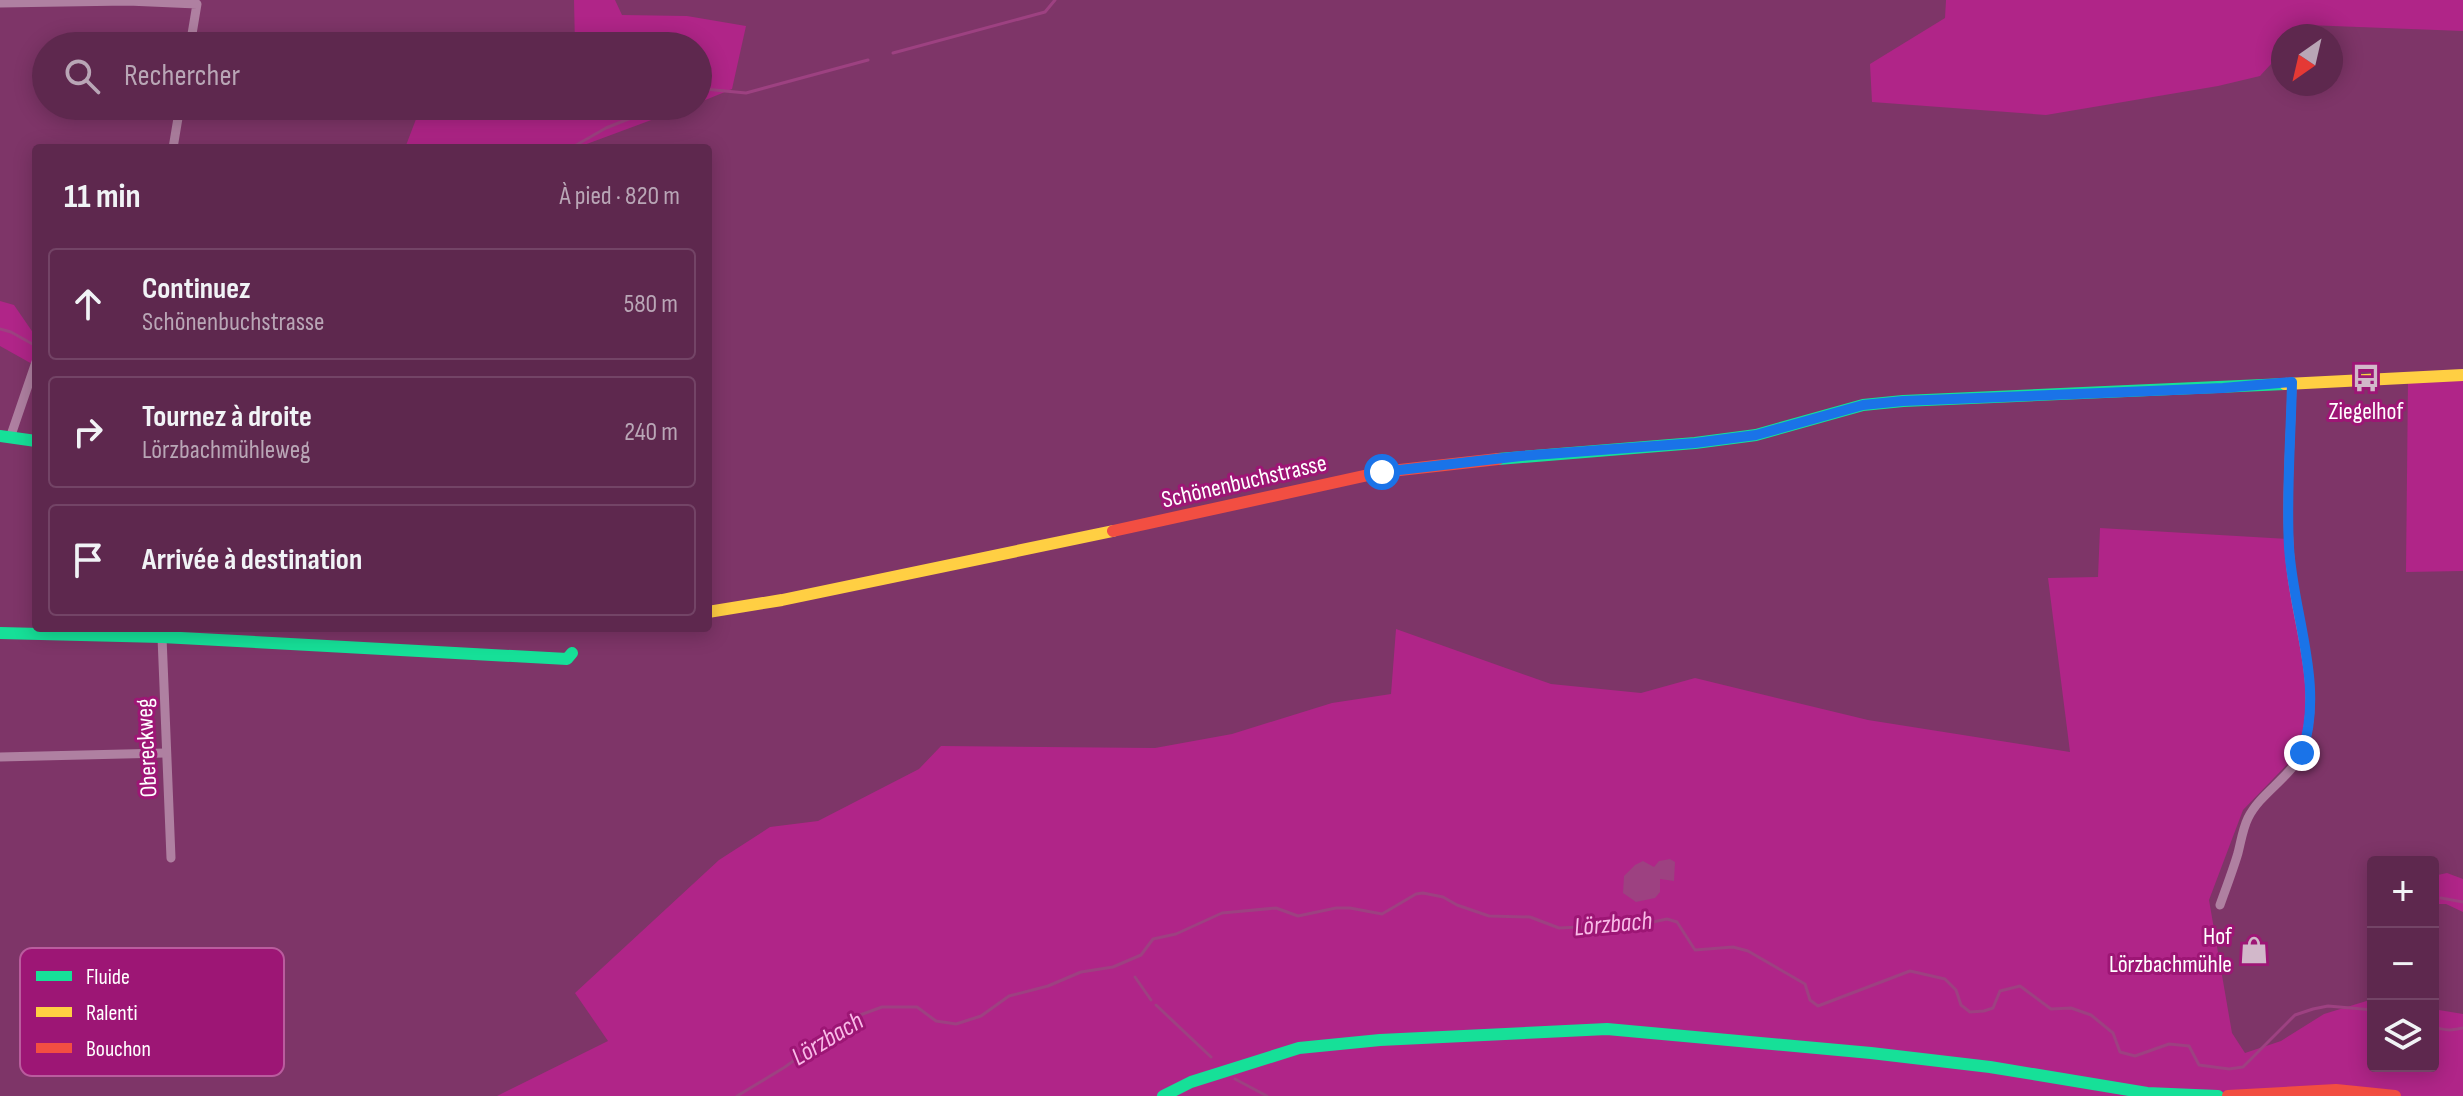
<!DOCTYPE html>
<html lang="fr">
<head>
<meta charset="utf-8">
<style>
	:root { --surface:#5e284e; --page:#643055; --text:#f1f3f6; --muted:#b9a6b6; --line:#734466 }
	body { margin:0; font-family:"Sofia Sans Condensed",sans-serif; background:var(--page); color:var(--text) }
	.controls { position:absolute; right:24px; bottom:24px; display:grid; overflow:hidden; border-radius:8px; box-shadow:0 4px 20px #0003 }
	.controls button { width:72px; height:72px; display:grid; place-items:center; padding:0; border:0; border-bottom:2px solid var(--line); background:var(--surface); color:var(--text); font:40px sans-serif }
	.compass { position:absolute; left:2271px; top:24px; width:72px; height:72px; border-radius:50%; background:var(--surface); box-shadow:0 4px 20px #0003; rotate:214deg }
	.stop { position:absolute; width:24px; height:24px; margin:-18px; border:6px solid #1a73e8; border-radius:50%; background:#fff }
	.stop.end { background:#1a73e8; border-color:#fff; box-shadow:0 2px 8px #0008 }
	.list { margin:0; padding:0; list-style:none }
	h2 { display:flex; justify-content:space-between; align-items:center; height:104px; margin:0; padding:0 32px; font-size:34px }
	h2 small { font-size:26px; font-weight:400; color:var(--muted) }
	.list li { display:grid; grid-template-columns:52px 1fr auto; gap:24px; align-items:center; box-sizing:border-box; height:112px; margin:0 16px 16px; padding:0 16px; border:2px solid var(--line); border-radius:8px }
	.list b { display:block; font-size:30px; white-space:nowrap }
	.list p { margin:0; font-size:26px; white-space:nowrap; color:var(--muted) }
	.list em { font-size:26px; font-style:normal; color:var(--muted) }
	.icon { flex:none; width:44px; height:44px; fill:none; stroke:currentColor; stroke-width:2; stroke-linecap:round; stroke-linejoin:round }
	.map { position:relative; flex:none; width:2463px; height:1096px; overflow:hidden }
	.search { position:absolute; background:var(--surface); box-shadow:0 4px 20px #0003; left:32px; top:32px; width:680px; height:88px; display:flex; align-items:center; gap:20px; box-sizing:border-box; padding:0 28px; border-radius:44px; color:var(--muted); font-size:30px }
	.panel { position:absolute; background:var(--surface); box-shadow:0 4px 20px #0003; left:32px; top:144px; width:680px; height:488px; border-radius:8px }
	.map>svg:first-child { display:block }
	.green { fill:#b02588 }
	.water { fill:#9d4181 }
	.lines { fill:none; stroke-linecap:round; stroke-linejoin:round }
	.stream { stroke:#9d4181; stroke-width:3 }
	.street { stroke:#af80a1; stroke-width:9 }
	.fast { stroke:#16e098; stroke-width:12 }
	.slow { stroke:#ffcf43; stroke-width:12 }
	.jam { stroke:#f24e42; stroke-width:12 }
	.route { stroke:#1a73e8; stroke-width:10 }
	.labels { text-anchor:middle; stroke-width:6; stroke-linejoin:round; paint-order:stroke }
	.poi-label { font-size:24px; fill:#fff; stroke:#9d1675 }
	.street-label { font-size:24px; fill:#fff; stroke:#9d1675 }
	.water-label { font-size:26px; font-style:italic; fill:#f9bae8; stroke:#9d1675 }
	.key { fill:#9d1675; stroke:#ba5c9e; stroke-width:2 }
	.key-label { font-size:22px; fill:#fff }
</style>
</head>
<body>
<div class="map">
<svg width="2463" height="1096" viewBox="0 0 2463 1096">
	<rect width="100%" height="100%" fill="#7e3568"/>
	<g class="green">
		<polygon points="574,0 615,0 622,15 687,16 746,26 732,89 698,103 698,46 575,46"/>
		<polygon points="1946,0 2463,0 2463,31 2307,25 2297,36 2283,36 2283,51 2260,76 2218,86 2046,115 1872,102 1870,64 1945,18"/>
		<polygon points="421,106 557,111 560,106 689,106 576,148 405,148"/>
		<polygon points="0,301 14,305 36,337 34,365 0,346"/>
		<polygon points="2463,380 2463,571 2406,572 2408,381"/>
		<polygon points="2100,528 2289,539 2309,689 2301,750 2243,810 2209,900 2232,1033 2245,1053 2281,1041 2324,1014 2373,999 2373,1066 2433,1066 2433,1009 2463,1014 2463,1096 497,1096 608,1041 575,993 719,860 770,827 818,821 919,769 941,746 1155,748 1232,734 1332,703 1391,694 1396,629 1551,684 1641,693 1695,678 1868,720 2070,752 2048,578 2098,577"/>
		<polygon points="2447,873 2463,879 2463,912 2446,904 2433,904 2433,876"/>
	</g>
	<polygon class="water" points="1670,859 1675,862 1674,881 1660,879 1660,892 1655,898 1636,902 1623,893 1624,876 1635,865 1643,861 1654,867 1659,861"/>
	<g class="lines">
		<g class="stream">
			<polyline points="893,53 1045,12 1055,0"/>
			<polyline points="698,91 704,89 746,93 868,60"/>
			<polyline points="571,148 606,128 661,106"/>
			<polyline points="0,329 11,332 36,346"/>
			<polyline points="2441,898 2463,902"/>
			<polyline points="1135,977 1151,1000"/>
			<polyline points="1156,1005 1211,1057"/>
			<path d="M2433 1026C2443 1031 2452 1031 2463 1028"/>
			<polyline points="1235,1079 1267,1096"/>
			<polyline points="737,1096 785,1067 852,1018 882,1007 917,1007 936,1021 956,1024 981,1016 1009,996 1048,986 1081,972 1113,967 1141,955 1153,939 1176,934 1222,913 1276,908 1298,916 1336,908 1350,908 1382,914 1416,894 1423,893 1443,897 1457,905 1489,916 1530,917 1559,928 1643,924 1667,919 1677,922 1695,950 1733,947 1748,951 1805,984 1810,1000 1818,1006 1910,971 1945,979 1956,990 1961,1005 1970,1012 1984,1011 1993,1008 2000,991 2020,986 2051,1009 2071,1008 2091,1015 2113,1033 2120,1052 2135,1056 2169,1044 2189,1046 2199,1065 2229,1069 2243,1067 2295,1015 2313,1009 2328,1006 2373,1010"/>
		</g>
		<g class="street">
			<polyline points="0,3 128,1 197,4 190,46"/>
			<polyline points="173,148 180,106"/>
			<polyline points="10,438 36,362"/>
			<polyline points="162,637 171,858"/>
			<polyline points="0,757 165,753"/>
			<path d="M2220 905C2226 888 2233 870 2238 853 2241 841 2243 828 2248 818 2261 791 2296 775 2304 746 2322 684 2295 622 2290 559 2285 501 2291 440 2292 382"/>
		</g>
		<g class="fast">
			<polyline points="0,436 36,441"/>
			<polyline points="1498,459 1695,443 1756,435 1863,405 1903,401 2285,384"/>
			<polyline points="0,633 162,637 567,659 572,653"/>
			<polyline points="1163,1096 1191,1082 1299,1048 1380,1040 1607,1029 1871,1053 1990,1067 2147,1093 2218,1096"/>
		</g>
		<g class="slow">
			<polyline points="2285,384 2463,375"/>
			<polyline points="708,612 782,600 1113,531"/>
		</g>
		<g class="jam">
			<polyline points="1113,531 1382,472 1498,459"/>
			<polyline points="2228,1096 2336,1090 2395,1096"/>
		</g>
	</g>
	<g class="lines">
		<path class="route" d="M1382 472 1521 456 1695 443 1756 435 1863 405 1903 401 2223 388 2292 382C2291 435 2286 495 2289 547 2293 615 2325 685 2302 753"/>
	</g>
	<defs>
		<symbol id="bus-bare" viewBox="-9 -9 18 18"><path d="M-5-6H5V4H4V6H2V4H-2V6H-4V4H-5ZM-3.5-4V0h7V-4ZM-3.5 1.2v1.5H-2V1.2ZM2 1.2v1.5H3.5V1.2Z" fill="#d2b8ca" stroke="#9d1675" stroke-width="2.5" paint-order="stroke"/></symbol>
		<symbol id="shop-bare" viewBox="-9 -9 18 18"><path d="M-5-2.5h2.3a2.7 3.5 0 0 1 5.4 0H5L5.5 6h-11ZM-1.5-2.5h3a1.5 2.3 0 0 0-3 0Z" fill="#d2b8ca" stroke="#9d1675" stroke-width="2.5" paint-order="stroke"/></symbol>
	</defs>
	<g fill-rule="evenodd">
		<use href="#bus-bare" x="2346" y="358" width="40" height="40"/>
		<use href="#shop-bare" x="2234" y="930" width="40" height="40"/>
	</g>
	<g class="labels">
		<g class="poi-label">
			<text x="2366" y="419">Ziegelhof</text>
			<text x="2232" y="944" text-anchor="end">Hof<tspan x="2232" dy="28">Lörzbachmühle</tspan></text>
		</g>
		<g class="street-label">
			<text transform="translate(1244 481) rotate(-13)" y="8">Schönenbuchstrasse</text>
			<text transform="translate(146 748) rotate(-93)" y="8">Obereckweg</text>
		</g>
		<g class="water-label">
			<text transform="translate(1613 923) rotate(-5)" y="9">Lörzbach</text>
			<text transform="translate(827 1038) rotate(-31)" y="9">Lörzbach</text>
		</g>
	</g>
	<rect x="20" y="948" width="264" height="128" rx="12" class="key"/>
	<rect x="36" y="971" width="36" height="10" fill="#16e098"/>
	<rect x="36" y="1007" width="36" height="10" fill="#ffcf43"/>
	<rect x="36" y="1043" width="36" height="10" fill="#f24e42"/>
	<g class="key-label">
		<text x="86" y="984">Fluide</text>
		<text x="86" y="1020">Ralenti</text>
		<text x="86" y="1056">Bouchon</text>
	</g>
</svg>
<div class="controls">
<button>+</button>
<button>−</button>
<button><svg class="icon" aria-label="layers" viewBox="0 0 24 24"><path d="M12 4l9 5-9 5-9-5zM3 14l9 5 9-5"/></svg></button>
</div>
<svg class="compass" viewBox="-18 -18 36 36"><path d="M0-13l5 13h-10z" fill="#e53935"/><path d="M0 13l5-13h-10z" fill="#b9a6b6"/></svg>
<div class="stop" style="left:1382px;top:472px"></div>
<div class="stop end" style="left:2302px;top:753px"></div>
<div class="search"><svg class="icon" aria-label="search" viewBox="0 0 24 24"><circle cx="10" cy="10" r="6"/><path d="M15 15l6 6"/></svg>Rechercher</div>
<section class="panel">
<h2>11 min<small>À pied · 820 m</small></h2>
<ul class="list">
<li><svg class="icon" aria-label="ahead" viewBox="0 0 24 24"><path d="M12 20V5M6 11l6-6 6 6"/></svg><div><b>Continuez</b><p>Schönenbuchstrasse</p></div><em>580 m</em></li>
<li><svg class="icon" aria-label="right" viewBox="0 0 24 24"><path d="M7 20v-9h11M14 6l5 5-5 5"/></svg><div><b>Tournez à droite</b><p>Lörzbachmühleweg</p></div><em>240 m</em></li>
<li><svg class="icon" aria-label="arrive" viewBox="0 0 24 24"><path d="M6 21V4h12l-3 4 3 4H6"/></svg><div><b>Arrivée à destination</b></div></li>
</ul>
</section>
</div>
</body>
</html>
